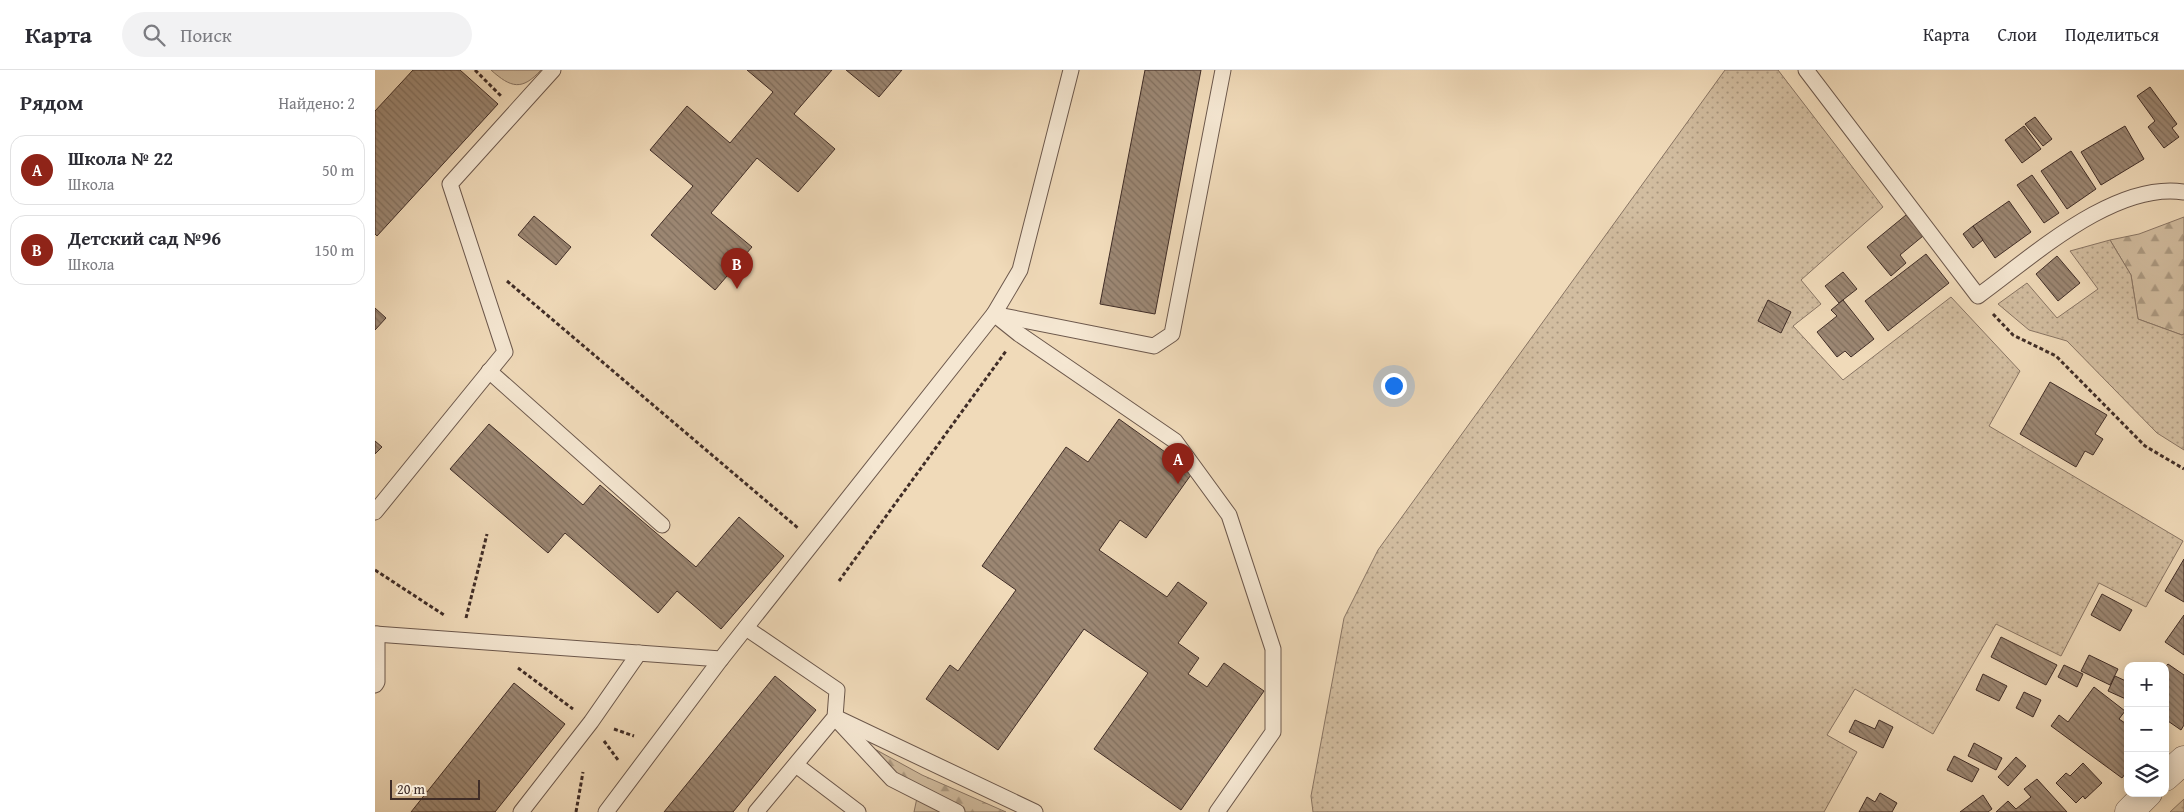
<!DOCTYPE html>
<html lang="ru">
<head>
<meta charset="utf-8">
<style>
	:root { --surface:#fff; --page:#f2f2f3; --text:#2b2b33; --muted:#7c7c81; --line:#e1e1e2; --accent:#8f2418 }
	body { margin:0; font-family:"Gentium Book Plus",serif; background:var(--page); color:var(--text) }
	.controls { position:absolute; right:15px; bottom:15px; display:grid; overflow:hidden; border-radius:10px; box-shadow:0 2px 12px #0003 }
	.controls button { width:45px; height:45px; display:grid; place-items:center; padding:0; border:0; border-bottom:1px solid var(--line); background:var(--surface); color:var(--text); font:25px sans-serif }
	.scale { position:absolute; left:15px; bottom:12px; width:90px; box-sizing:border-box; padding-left:5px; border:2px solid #402d27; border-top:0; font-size:14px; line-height:18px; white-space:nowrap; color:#402d27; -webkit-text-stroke:4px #f5e7d2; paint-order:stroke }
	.you { position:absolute; left:1018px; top:315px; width:18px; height:18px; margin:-12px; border:4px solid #fff; border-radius:50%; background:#1a73e8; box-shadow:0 0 0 8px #1a73e833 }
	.badge { display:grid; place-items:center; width:32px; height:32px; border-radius:50%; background:var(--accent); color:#fff; font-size:16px; font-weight:700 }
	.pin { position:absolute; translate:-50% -41px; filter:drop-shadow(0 1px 2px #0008) }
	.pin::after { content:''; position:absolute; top:26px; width:18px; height:15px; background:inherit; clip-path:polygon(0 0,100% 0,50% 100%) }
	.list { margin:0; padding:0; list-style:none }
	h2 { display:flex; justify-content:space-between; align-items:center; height:65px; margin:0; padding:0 20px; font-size:21px }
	h2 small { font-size:16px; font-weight:400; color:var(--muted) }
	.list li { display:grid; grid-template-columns:32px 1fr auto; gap:15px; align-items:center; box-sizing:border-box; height:70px; margin:0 10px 10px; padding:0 10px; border:1px solid var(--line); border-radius:15px }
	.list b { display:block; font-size:19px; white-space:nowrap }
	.list p { margin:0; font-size:16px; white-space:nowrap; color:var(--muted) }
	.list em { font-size:16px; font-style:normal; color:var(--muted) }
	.icon { flex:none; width:28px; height:28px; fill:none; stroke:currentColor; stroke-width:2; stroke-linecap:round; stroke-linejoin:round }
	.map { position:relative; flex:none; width:1809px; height:742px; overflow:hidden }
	header { display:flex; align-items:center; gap:30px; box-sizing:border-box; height:70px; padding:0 25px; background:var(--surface); border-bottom:1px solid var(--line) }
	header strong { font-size:24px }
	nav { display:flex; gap:28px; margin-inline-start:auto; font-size:18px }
	.search { width:350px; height:45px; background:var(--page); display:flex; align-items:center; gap:12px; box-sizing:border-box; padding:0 18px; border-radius:28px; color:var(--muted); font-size:19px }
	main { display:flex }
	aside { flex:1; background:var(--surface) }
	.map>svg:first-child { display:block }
	.green { fill:#d2bda0; stroke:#897564 }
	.forest { fill:url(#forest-firs); stroke:#897564 }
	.garden { fill:url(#garden-dots); stroke:#897564 }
	.building { fill:url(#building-back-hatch); stroke:#402d27 }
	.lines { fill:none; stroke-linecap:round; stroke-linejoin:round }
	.service-casing { stroke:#6c584c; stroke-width:17 }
	.minor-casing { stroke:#6c584c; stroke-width:29 }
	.path { stroke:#402d27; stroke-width:3; stroke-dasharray:4 2.5; stroke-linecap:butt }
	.service { stroke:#f5e7d2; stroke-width:15 }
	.minor { stroke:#f5e7d2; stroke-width:28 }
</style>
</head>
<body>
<header>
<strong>Карта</strong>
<div class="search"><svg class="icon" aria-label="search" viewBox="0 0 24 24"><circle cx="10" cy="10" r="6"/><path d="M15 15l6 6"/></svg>Поиск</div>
<nav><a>Карта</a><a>Слои</a><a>Поделиться</a></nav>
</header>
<main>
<aside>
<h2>Рядом<small>Найдено: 2</small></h2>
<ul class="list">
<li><span class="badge">A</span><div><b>Школа № 22</b><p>Школа</p></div><em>50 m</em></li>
<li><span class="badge">B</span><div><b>Детский сад №96</b><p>Школа</p></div><em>150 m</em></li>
</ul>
</aside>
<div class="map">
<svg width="1809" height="742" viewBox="0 0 1809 742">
	<defs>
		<pattern id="forest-firs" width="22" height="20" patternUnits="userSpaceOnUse" patternTransform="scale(1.25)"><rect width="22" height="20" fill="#d2bda0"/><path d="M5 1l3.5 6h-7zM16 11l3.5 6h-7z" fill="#ac9a82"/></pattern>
		<pattern id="garden-dots" width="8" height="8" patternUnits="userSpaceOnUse" patternTransform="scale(1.25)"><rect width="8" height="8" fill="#d2bda0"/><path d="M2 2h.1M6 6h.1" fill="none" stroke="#ac9a82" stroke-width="1.8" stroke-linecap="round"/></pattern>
		<pattern id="building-back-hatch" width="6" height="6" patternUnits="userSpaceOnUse" patternTransform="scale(1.25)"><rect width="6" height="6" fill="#9c8773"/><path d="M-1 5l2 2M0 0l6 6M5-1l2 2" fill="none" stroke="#816f5e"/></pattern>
	</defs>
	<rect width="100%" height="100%" fill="#f0dab9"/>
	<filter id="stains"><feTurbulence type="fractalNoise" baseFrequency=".004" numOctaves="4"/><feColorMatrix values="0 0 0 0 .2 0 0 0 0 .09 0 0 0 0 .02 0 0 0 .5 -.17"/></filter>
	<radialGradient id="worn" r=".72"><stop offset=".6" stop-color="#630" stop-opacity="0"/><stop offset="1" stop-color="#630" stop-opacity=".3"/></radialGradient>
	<g class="green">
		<path d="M116 0H166C147 21 136 18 116 0Z"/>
		<polygon points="543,723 582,742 539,742"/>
	</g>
	<g class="forest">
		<polygon points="1809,147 1809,264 1807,265 1763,249 1756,205 1735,170 1764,164"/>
		<polygon points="496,677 547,705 631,742 582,742 506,702"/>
	</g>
	<g class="garden">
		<polygon points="1350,0 1403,0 1508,137 1426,210 1446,234 1418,256 1468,310 1576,227 1645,301 1614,356 1808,471 1771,537 1724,513 1686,586 1621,554 1558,664 1480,619 1452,665 1482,682 1449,742 938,742 936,726 969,548 1003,480"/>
		<polygon points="1735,170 1756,205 1763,249 1807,265 1809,264 1809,380 1782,363 1692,271 1654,260 1623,234 1652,213 1682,248 1723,219 1695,181"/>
		<polygon points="1809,729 1809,742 1795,742"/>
	</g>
	<g class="building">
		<polygon points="38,0 85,0 123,34 2,166 0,164 0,41"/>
		<polygon points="372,0 457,0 419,44 460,79 423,122 382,88 336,143 377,177 340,220 276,165 318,116 275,80 312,36 355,73 398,22"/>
		<polygon points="471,0 527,0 504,27"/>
		<polygon points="770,0 826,0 780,244 725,234"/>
		<polygon points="1775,17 1802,54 1797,58 1804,67 1789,78 1773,57 1780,51 1762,26"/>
		<polygon points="1660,47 1677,69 1668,76 1650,54"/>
		<polygon points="1649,56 1666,79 1647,93 1630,70"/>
		<polygon points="1750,56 1769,89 1726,115 1706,82"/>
		<polygon points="1696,81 1721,119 1692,139 1666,101"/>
		<polygon points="1657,105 1684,143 1669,153 1642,115"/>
		<polygon points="1634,131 1656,162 1620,188 1598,156"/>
		<polygon points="1531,145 1548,166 1525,185 1531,193 1516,206 1492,177"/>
		<polygon points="159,146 196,177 181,195 143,165"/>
		<polygon points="1598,156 1608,170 1598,178 1588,164"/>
		<polygon points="1551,184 1574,213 1513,261 1490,231"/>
		<polygon points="1682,186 1705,213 1683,231 1661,204"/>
		<polygon points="1468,202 1482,219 1464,233 1450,216"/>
		<polygon points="1393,230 1416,242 1406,263 1383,251"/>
		<polygon points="1468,230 1499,269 1476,287 1470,281 1462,287 1442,262 1462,246 1456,240"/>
		<polygon points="0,238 11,248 0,260"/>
		<polygon points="1675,312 1732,345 1720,364 1728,369 1718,385 1710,381 1701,397 1645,364"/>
		<polygon points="744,349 818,402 771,468 745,450 724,480 792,527 803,512 832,533 803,573 824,588 813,604 832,617 849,593 889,621 806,740 719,679 773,603 709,559 623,680 551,629 575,595 583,601 641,520 607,496 691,377 713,392"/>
		<polygon points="114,354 208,435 225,415 321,497 364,447 409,486 346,559 302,521 283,543 190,463 173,483 75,399"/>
		<polygon points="0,371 7,377 0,384"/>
		<polygon points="1809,489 1809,532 1790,521"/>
		<polygon points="1727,524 1757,540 1745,561 1716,545"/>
		<polygon points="1809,545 1809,585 1790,572"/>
		<polygon points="1626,567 1682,595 1671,615 1616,587"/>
		<polygon points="1714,585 1743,599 1735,615 1706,601"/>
		<polygon points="1793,594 1809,605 1809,655 1806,660 1790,649 1790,597"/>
		<polygon points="1689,595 1708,604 1702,617 1683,607"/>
		<polygon points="1608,604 1632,616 1624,631 1601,620"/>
		<polygon points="400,606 441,640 358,742 289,742"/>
		<polygon points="1740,606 1753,612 1753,630 1733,621"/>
		<polygon points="139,613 190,654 120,742 36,742"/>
		<polygon points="1719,617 1750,641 1744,649 1753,655 1753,700 1747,708 1676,656 1684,645 1693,652"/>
		<polygon points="1649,622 1666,630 1658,647 1641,638"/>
		<polygon points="1480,650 1500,659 1504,650 1518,657 1508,678 1474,662"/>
		<polygon points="1599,673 1627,688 1621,700 1593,686"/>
		<polygon points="1579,686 1604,699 1597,712 1572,700"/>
		<polygon points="1641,687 1651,696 1633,716 1623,707"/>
		<polygon points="1708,693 1727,713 1710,729 1708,726 1701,733 1681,713 1691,703 1695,706"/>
		<polygon points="1662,709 1692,742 1621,742 1633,731 1641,739 1656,727 1649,719"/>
		<polygon points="1505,723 1522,733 1517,742 1484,742 1492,727 1500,732"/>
		<polygon points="1608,725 1617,739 1613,742 1585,742"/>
	</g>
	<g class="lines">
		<defs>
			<g id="service">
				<path d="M1431 0 1603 226C1657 187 1739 111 1809 122"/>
				<polyline points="619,244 644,264 800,371 854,445 898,579 898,662 842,742"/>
				<polyline points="623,245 779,276 797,264 848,0"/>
				<polyline points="114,301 287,455"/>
				<polyline points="0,442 130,282 75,114 178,0"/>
				<polyline points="371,558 462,620 460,647 381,742"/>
				<polyline points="0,564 346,589 619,244 645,200 696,0"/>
				<polyline points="0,615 2,612 2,564"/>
				<polyline points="460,647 660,742"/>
				<polyline points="464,652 517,709 582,742"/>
				<polyline points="421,695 483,742"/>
				<polyline points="146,742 216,652 264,583"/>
				<polyline points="231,742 346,589"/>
			</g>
			<g id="minor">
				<polyline points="1790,707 1809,690"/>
				<polyline points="1754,742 1773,723"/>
			</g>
		</defs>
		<use href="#service" class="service-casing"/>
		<use href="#minor" class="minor-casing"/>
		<g class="path">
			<polyline points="100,0 126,26"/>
			<polyline points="132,211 423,458"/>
			<polyline points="1618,244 1638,265 1681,286 1770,376 1809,399"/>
			<polyline points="0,500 69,545"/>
			<polyline points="464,511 631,281"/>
			<polyline points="91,548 112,464"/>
			<polyline points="143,598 198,639"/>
			<polyline points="239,659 259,666"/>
			<polyline points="229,671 243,690"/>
			<polyline points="201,742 208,702"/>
		</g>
		<use href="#service" class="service"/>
		<use href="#minor" class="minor"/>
	</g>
	<rect width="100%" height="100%" filter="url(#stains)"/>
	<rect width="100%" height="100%" fill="url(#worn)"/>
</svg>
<div class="controls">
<button>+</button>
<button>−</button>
<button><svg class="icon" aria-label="layers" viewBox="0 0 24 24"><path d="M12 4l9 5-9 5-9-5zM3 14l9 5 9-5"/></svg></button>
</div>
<div class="scale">20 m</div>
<div class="you"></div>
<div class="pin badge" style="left:803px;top:414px">A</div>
<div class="pin badge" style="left:362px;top:219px">B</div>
</div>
</main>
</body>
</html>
